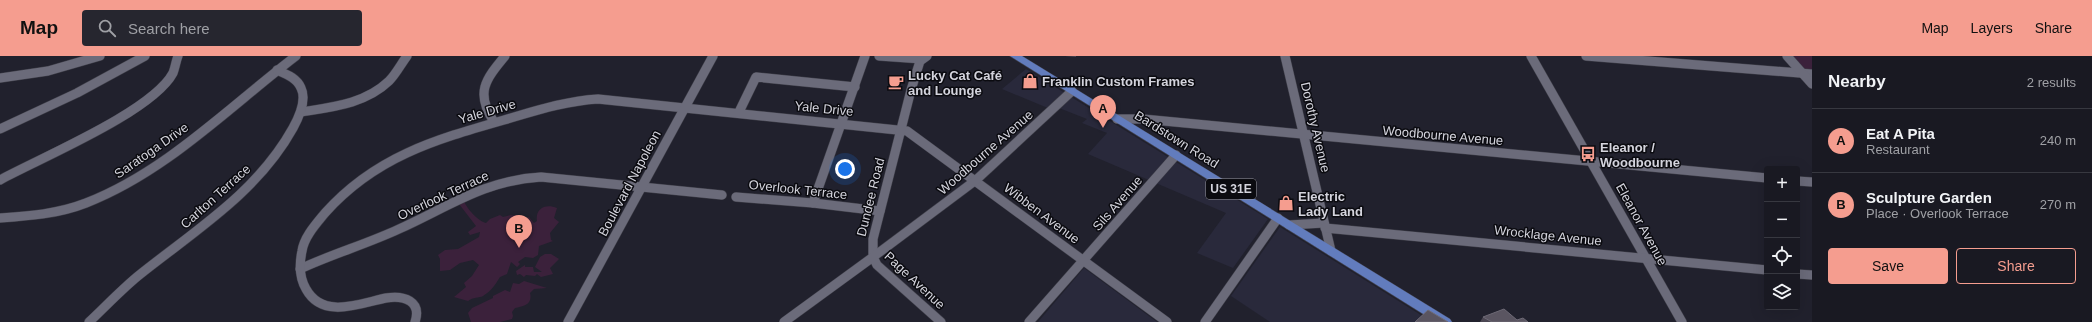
<!DOCTYPE html>
<html lang="en">
<head>
<meta charset="utf-8">
<style>
	:root { --surface:#191922; --page:#26262f; --text:#f1f3f6; --muted:#9fa0a5; --line:#373840; --accent:#f59d8f }
	body { margin:0; font-family:Helvetica,sans-serif; background:var(--page); color:var(--text) }
	.controls { position:absolute; right:12px; bottom:12px; display:grid; overflow:hidden; border-radius:4px; box-shadow:0 4px 16px #0002 }
	.controls button { width:36px; height:36px; display:grid; place-items:center; padding:0; border:0; border-bottom:1px solid var(--line); background:var(--surface); color:var(--text); font:20px sans-serif }
	.you { position:absolute; left:845px; top:113px; width:14px; height:14px; margin:-10px; border:3px solid #fff; border-radius:50%; background:#1a73e8; box-shadow:0 0 0 6px #1a73e833 }
	.badge { display:grid; place-items:center; width:26px; height:26px; border-radius:50%; background:var(--accent); color:#111; font-size:13px; font-weight:700 }
	.pin { position:absolute; translate:-50% -33px; filter:drop-shadow(0 1px 2px #0008) }
	.pin::after { content:''; position:absolute; top:21px; width:14px; height:12px; background:inherit; clip-path:polygon(0 0,100% 0,50% 100%) }
	.list { margin:0; padding:0; list-style:none }
	h2 { display:flex; justify-content:space-between; align-items:center; height:52px; margin:0; padding:0 16px; font-size:17px }
	h2 small { font-size:13px; font-weight:400; color:var(--muted) }
	.list li { display:grid; grid-template-columns:26px 1fr auto; gap:12px; align-items:center; box-sizing:border-box; height:64px; padding:0 16px; border-top:1px solid var(--line) }
	.list b { display:block; font-size:15px; white-space:nowrap }
	.list p { margin:0; font-size:13px; white-space:nowrap; color:var(--muted) }
	.list em { font-size:13px; font-style:normal; color:var(--muted) }
	.actions { display:flex; gap:8px; padding:12px 16px }
	.actions a { flex:1; padding:9px 0; border:1px solid var(--accent); border-radius:4px; text-align:center; font-size:14px; color:var(--accent) }
	.actions .main { background:var(--accent); color:#111 }
	.icon { flex:none; width:22px; height:22px; fill:none; stroke:currentColor; stroke-width:2; stroke-linecap:round; stroke-linejoin:round }
	.map { position:relative; flex:none; width:1812px; height:266px; overflow:hidden }
	header { display:flex; align-items:center; gap:24px; box-sizing:border-box; height:56px; padding:0 20px; background:var(--accent); color:#111 }
	header strong { font-size:19px }
	nav { display:flex; gap:22px; margin-inline-start:auto; font-size:14px }
	.search { width:280px; height:36px; background:var(--page); display:flex; align-items:center; gap:10px; box-sizing:border-box; padding:0 14px; border-radius:4px; color:var(--muted); font-size:15px }
	main { display:flex }
	aside { flex:1; background:var(--surface) }
	.map>svg:first-child { display:block }
	.built { fill:#29293b }
	.green { fill:#3b213b }
	.lines { fill:none; stroke-linecap:round; stroke-linejoin:round }
	.minor-casing { stroke:#3f3f49; stroke-width:10 }
	.major-casing { stroke:#3f3f49; stroke-width:1 }
	.minor { stroke:#6b6b7a; stroke-width:9 }
	.major { fill:#627cbd; fill-rule:evenodd }
	.wall { fill:#4b4652 }
	.building { fill:#5a5561; stroke:#6d6975 }
	.labels { text-anchor:middle; stroke-width:3; stroke-linejoin:round; paint-order:stroke }
	.shield { fill:#0b0b10; stroke:#9898a0; stroke-width:1 }
	.shield-label { font-size:12px; font-weight:bold; fill:#d4d4dd }
	.poi-label { font-size:13px; font-weight:bold; fill:#d4d4dd; stroke:#0b0b10; text-anchor:start }
	.street-label { font-size:13px; fill:#d4d4dd; stroke:#0b0b10 }
</style>
</head>
<body>
<header>
<strong>Map</strong>
<div class="search"><svg class="icon" aria-label="search" viewBox="0 0 24 24"><circle cx="10" cy="10" r="6"/><path d="M15 15l6 6"/></svg>Search here</div>
<nav><a>Map</a><a>Layers</a><a>Share</a></nav>
</header>
<main>
<div class="map">
<svg width="1812" height="266" viewBox="0 0 1812 266">
	<rect width="100%" height="100%" fill="#21212d"/>
	<g class="built">
		<polygon points="1026,13 1268,163 1233,212 1197,197 1226,157 1088,98 1107,77 1082,67 1087,63 1059,52 1055,55 1002,33"/>
		<polygon points="1280,171 1432,266 1270,266 1231,240"/>
		<polygon points="1084,212 1157,266 1038,266"/>
	</g>
	<g class="green">
		<polygon points="1789,0 1812,0 1812,16 1806,15"/>
		<path d="M464 145C467 153 478 165 486 167L490 163 500 159 503 161 511 159 519 160 521 164 529 161 534 167 537 165C535 153 545 147 557 152L554 162 559 166 550 177 551 184 553 185 539 190 538 199 533 202 525 201 518 206 520 208 517 211 511 206 507 218 500 221C495 229 492 234 483 240 479 242 473 241 468 245L454 241 466 231 464 227 472 220 479 209 473 204 460 207 450 214 440 215V203L438 199 445 194 458 193 479 181 480 176 470 179 468 176 476 170 459 148Z"/>
		<polygon points="545,198 551,198 559,203 550,212 553,218 541,221 537,218 535,220 526,219 524,221 520,218 517,219 516,215 525,209 525,211 533,211 534,216 542,216 535,211 540,201"/>
		<path d="M524 225 547 232 534 233 530 237C533 249 523 250 515 252L512 256 513 260 512 263 500 266H471L468 257 472 252 493 242V240L505 234 510 236 513 227 519 228Z"/>
	</g>
	<g class="lines">
		<defs>
			<g id="minor">
				<polyline points="879,0 922,3"/>
				<polyline points="1285,0 1331,195"/>
				<polyline points="1531,0 1682,266"/>
				<polyline points="1586,0 1812,18"/>
				<polyline points="1787,0 1812,28"/>
				<polyline points="0,22 48,15 100,0"/>
				<path d="M301 56C332 51 365 48 389 25 396 18 401 8 407 0"/>
				<polyline points="739,56 756,21 855,31"/>
				<polyline points="1117,63 1143,63 1767,122"/>
				<path d="M494 66C475 37 485 24 505 0"/>
				<polyline points="0,73 77,37 145,0"/>
				<path d="M0 124C40 102 152 56 173 17 175 12 176 5 178 0"/>
				<polyline points="1797,125 1812,126"/>
				<polyline points="736,141 813,147 880,155"/>
				<polyline points="813,147 865,0"/>
				<path d="M0 162C29 160 58 158 86 147 166 116 229 51 296 0"/>
				<polyline points="1289,169 1324,167"/>
				<polyline points="1325,172 1767,214"/>
				<path d="M300 213C332 198 367 188 399 173 448 151 485 124 541 121L722 139"/>
				<polyline points="1797,218 1812,219"/>
				<path d="M89 266C105 251 121 234 138 220 194 175 257 137 293 72 299 61 307 44 301 32 297 22 286 18 277 14"/>
				<path d="M415 266C422 245 404 239 386 242 361 247 323 264 306 233 299 221 299 209 302 195 304 181 316 168 325 157 375 101 434 84 504 64 535 55 565 45 598 43L907 75 1167 266"/>
				<polyline points="568,266 713,0"/>
				<polyline points="784,266 873,201 873,183 911,34 920,5 927,0"/>
				<polyline points="941,266 877,209 873,201 976,124 1072,35"/>
				<polyline points="1029,266 1176,99"/>
				<polyline points="1205,266 1278,162"/>
			</g>
			<polygon id="major" points="1010,0 1022,0 1450,263 1452,266 1436,266"/>
		</defs>
		<use href="#minor" class="minor-casing"/>
		<use href="#major" class="major-casing"/>
		<use href="#minor" class="minor"/>
		<use href="#major" class="major"/>
	</g>
	<g class="wall">
		<polygon points="1065,0 1076,0 1076,1"/>
		<polygon points="1483,261 1517,264 1528,266 1480,266"/>
	</g>
	<g class="building">
		<polygon points="1504,253 1517,264 1523,262 1528,266 1492,266 1483,261"/>
		<polygon points="1428,254 1448,266 1415,266"/>
	</g>
	<defs>
		<symbol id="shop-bare" viewBox="-9 -9 18 18"><path d="M-5-2.5h2.3a2.7 3.5 0 0 1 5.4 0H5L5.5 6h-11ZM-1.5-2.5h3a1.5 2.3 0 0 0-3 0Z" fill="#f59d8f" stroke="#0b0b10" stroke-width="2.5" paint-order="stroke"/></symbol>
		<symbol id="cafe-bare" viewBox="-9 -9 18 18"><path d="M-5.5-4.5H6V0H3Q3 3.5 0 3.5H-2.5Q-5.5 3.5-5.5 0ZM3-3.2v2h1.7v-2ZM-6 4.5H4V6H-6Z" fill="#f59d8f" stroke="#0b0b10" stroke-width="2.5" paint-order="stroke"/></symbol>
		<symbol id="bus-bare" viewBox="-9 -9 18 18"><path d="M-5-6H5V4H4V6H2V4H-2V6H-4V4H-5ZM-3.5-4V0h7V-4ZM-3.5 1.2v1.5H-2V1.2ZM2 1.2v1.5H3.5V1.2Z" fill="#f59d8f" stroke="#0b0b10" stroke-width="2.5" paint-order="stroke"/></symbol>
	</defs>
	<g fill-rule="evenodd">
		<use href="#shop-bare" x="1019" y="14" width="22" height="22"/>
		<use href="#cafe-bare" x="885" y="15" width="22" height="22"/>
		<use href="#bus-bare" x="1577" y="87" width="22" height="22"/>
		<use href="#shop-bare" x="1275" y="136" width="22" height="22"/>
	</g>
	<g class="labels">
		<rect class="shield" x="1206" y="123" width="50" height="20" rx="3"/>
		<g class="shield-label">
			<text x="1231" y="137">US 31E</text>
		</g>
		<g class="poi-label">
			<text x="908" y="24">Lucky Cat Café<tspan x="908" dy="15">and Lounge</tspan></text>
			<text x="1042" y="30">Franklin Custom Frames</text>
			<text x="1600" y="96">Eleanor /<tspan x="1600" dy="15">Woodbourne</tspan></text>
			<text x="1298" y="145">Electric<tspan x="1298" dy="15">Lady Land</tspan></text>
		</g>
		<g class="street-label">
			<text transform="translate(824 52) rotate(6)" y="5">Yale Drive</text>
			<text transform="translate(487 55) rotate(-16)" y="5">Yale Drive</text>
			<text transform="translate(1316 71) rotate(77)" y="5">Dorothy Avenue</text>
			<text transform="translate(1443 79) rotate(5)" y="5">Woodbourne Avenue</text>
			<text transform="translate(1177 83) rotate(32)" y="5">Bardstown Road</text>
			<text transform="translate(151 94) rotate(-35)" y="5">Saratoga Drive</text>
			<text transform="translate(985 96) rotate(-41)" y="5">Woodbourne Avenue</text>
			<text transform="translate(629 127) rotate(-62)" y="5">Boulevard Napoleon</text>
			<text transform="translate(798 133) rotate(6)" y="5">Overlook Terrace</text>
			<text transform="translate(443 139) rotate(-25)" y="5">Overlook Terrace</text>
			<text transform="translate(215 140) rotate(-42)" y="5">Carlton Terrace</text>
			<text transform="translate(870 141) rotate(-76)" y="5">Dundee Road</text>
			<text transform="translate(1117 147) rotate(-49)" y="5">Sils Avenue</text>
			<text transform="translate(1042 157) rotate(37)" y="5">Wibben Avenue</text>
			<text transform="translate(1642 168) rotate(61)" y="5">Eleanor Avenue</text>
			<text transform="translate(1548 179) rotate(6)" y="5">Wrocklage Avenue</text>
			<text transform="translate(915 224) rotate(43)" y="5">Page Avenue</text>
		</g>
	</g>
</svg>
<div class="controls">
<button>+</button>
<button>−</button>
<button><svg class="icon" aria-label="locate" viewBox="0 0 24 24"><circle cx="12" cy="12" r="6"/><path d="M12 2v4M12 18v4M2 12h4M18 12h4"/></svg></button>
<button><svg class="icon" aria-label="layers" viewBox="0 0 24 24"><path d="M12 4l9 5-9 5-9-5zM3 14l9 5 9-5"/></svg></button>
</div>
<div class="you"></div>
<div class="pin badge" style="left:1103px;top:72px">A</div>
<div class="pin badge" style="left:519px;top:192px">B</div>
</div>
<aside>
<h2>Nearby<small>2 results</small></h2>
<ul class="list">
<li><span class="badge">A</span><div><b>Eat A Pita</b><p>Restaurant</p></div><em>240 m</em></li>
<li><span class="badge">B</span><div><b>Sculpture Garden</b><p>Place · Overlook Terrace</p></div><em>270 m</em></li>
</ul>
<div class="actions"><a class="main">Save</a><a>Share</a></div>
</aside>
</main>
</body>
</html>
